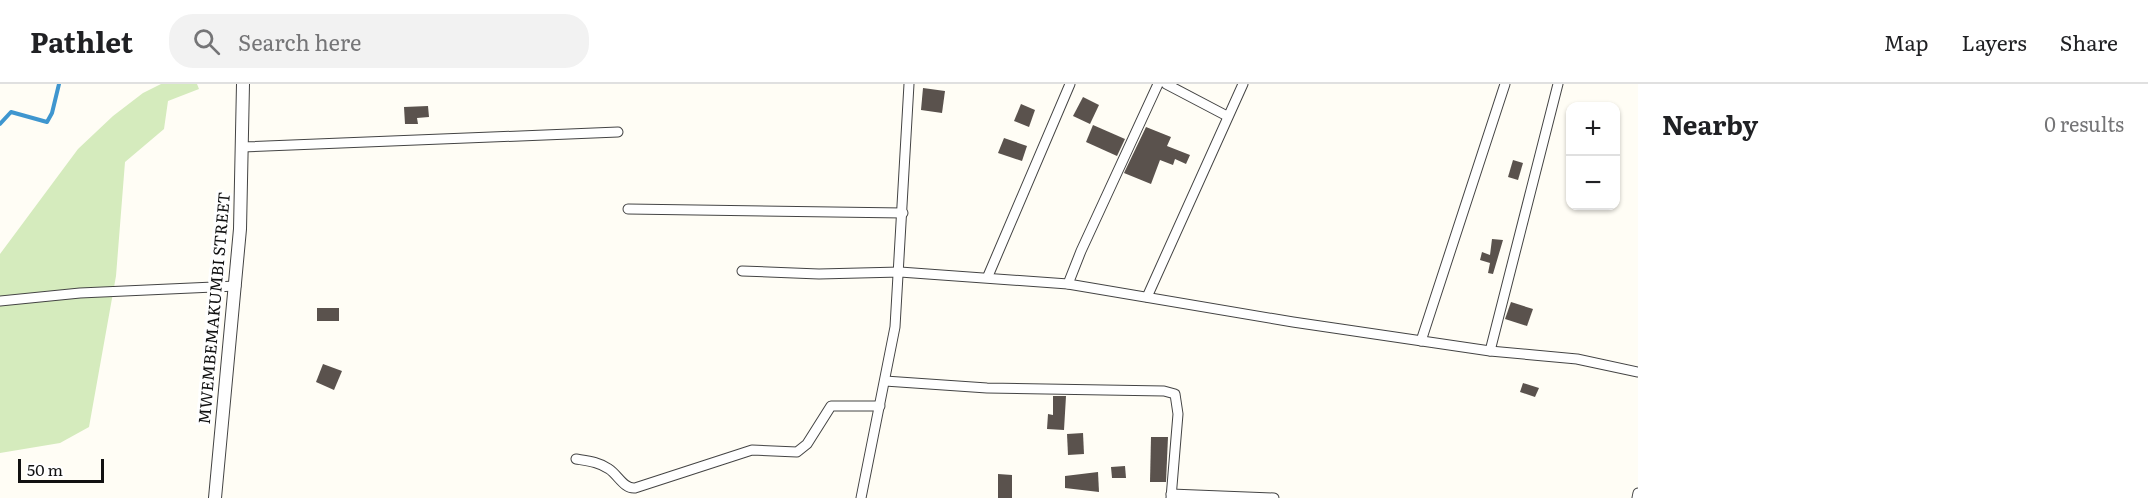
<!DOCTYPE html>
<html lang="en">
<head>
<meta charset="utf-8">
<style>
	:root { --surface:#fff; --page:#f2f2f2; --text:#202124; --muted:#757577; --line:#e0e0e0 }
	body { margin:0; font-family:Literata,serif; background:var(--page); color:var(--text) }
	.controls { position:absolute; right:18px; top:18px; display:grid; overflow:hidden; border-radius:12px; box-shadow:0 2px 4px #0004 }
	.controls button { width:54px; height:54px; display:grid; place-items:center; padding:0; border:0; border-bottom:2px solid var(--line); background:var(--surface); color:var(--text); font:30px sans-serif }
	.scale { position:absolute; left:18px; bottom:15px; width:86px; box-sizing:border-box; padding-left:6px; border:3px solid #111; border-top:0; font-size:16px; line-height:21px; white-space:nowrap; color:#111; -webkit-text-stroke:4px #fff; paint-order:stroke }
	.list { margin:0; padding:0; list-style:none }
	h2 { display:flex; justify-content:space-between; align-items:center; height:78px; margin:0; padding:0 24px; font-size:26px }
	h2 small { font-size:20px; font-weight:400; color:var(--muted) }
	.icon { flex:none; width:33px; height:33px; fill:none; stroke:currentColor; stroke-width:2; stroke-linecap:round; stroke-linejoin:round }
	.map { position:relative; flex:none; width:1638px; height:414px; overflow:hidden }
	header { display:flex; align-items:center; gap:36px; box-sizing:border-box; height:84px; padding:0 30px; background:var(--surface); border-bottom:2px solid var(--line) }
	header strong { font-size:28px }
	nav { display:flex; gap:33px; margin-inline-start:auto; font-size:21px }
	.search { width:420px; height:54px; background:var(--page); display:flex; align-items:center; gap:15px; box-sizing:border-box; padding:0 21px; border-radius:24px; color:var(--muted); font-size:22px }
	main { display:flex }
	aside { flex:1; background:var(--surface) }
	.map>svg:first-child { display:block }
	.green { fill:#d5ebbd }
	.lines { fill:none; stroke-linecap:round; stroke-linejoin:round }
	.stream { stroke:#3f96cf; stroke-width:4 }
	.building { fill:#5a524d }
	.minor-casing { stroke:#444; stroke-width:11 }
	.tertiary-casing { stroke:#444; stroke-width:14 }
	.minor { stroke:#fff; stroke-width:9 }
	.tertiary { stroke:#fff; stroke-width:12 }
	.labels { text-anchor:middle; stroke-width:6; stroke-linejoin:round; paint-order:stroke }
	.street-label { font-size:16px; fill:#111; stroke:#fff }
</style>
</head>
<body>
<header>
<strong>Pathlet</strong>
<div class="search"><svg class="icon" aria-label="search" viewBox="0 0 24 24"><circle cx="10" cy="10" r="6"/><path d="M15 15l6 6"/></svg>Search here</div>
<nav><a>Map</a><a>Layers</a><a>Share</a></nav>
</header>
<main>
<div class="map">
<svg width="1638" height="414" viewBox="0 0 1638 414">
	<rect width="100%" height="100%" fill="#fffdf5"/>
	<polygon class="green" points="161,0 197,0 199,5 168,17 164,45 125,78 116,192 89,343 60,359 0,369 0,170 78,65 113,32 143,9"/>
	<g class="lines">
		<polyline class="stream" points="0,40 11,28 47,38 52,29 59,0"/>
	</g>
	<g class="building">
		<polygon points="923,4 945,7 942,29 921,26"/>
		<polygon points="1083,13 1099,21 1090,40 1073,32"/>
		<polygon points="1021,20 1035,26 1029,43 1014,37"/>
		<polygon points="428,22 429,33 417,34 418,40 405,40 404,23"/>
		<polygon points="1093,41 1125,55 1117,72 1086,58"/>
		<polygon points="1146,43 1171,53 1167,62 1190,71 1186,80 1175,75 1173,81 1160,76 1151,100 1124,89"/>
		<polygon points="1004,54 1027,62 1022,77 998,69"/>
		<polygon points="1513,76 1523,79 1518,96 1508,93"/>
		<polygon points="1492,155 1503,156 1493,190 1488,189 1490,179 1480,176 1482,168 1490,171"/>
		<polygon points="1511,218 1533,225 1527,242 1505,235"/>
		<rect x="317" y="224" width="22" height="13"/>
		<polygon points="323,280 342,287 334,306 316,298"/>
		<polygon points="1523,299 1539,304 1535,313 1520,308"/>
		<polygon points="1053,312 1066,312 1064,346 1047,345 1048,330 1053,331"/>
		<polygon points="1083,349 1084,370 1068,371 1067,350"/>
		<polygon points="1151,353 1168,353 1166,398 1150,398"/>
		<polygon points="1125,382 1126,394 1112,394 1111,383"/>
		<polygon points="1098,388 1099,408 1065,404 1065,392"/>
		<polygon points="998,390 1012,391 1012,414 998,414"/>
	</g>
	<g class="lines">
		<defs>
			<g id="minor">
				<polyline points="1166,0 1227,32"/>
				<polyline points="242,63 618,48"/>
				<polyline points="628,125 903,129"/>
				<polyline points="742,187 819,190 900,188 1068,200 1293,238 1490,267 1577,275 1638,288"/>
				<polyline points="988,192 1070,0"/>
				<polyline points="1068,200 1081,167 1158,0"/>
				<polyline points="1147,213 1243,0"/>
				<polyline points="0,217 80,209 236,202"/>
				<polyline points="1421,257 1505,0"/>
				<polyline points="1490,267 1558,0"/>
				<polyline points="885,297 987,304 1164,307 1175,310 1178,330 1171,414"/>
				<path d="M576 375C588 377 599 378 609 385 618 391 624 405 635 404L752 366 797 368 807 360 831 322H880"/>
				<polyline points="1171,410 1274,414"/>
				<polyline points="861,414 895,243 909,0"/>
				<polyline points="1637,414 1638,409"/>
			</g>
			<polyline id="tertiary" points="215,414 240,145 243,0"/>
		</defs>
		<use href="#minor" class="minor-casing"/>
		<use href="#tertiary" class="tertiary-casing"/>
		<use href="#minor" class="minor"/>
		<use href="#tertiary" class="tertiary"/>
	</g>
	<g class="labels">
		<g class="street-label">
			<text transform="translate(214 224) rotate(-85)" y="6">MWEMBEMAKUMBI STREET</text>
		</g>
	</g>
</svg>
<div class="controls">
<button>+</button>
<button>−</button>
</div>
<div class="scale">50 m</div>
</div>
<aside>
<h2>Nearby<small>0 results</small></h2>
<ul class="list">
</ul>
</aside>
</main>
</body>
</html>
